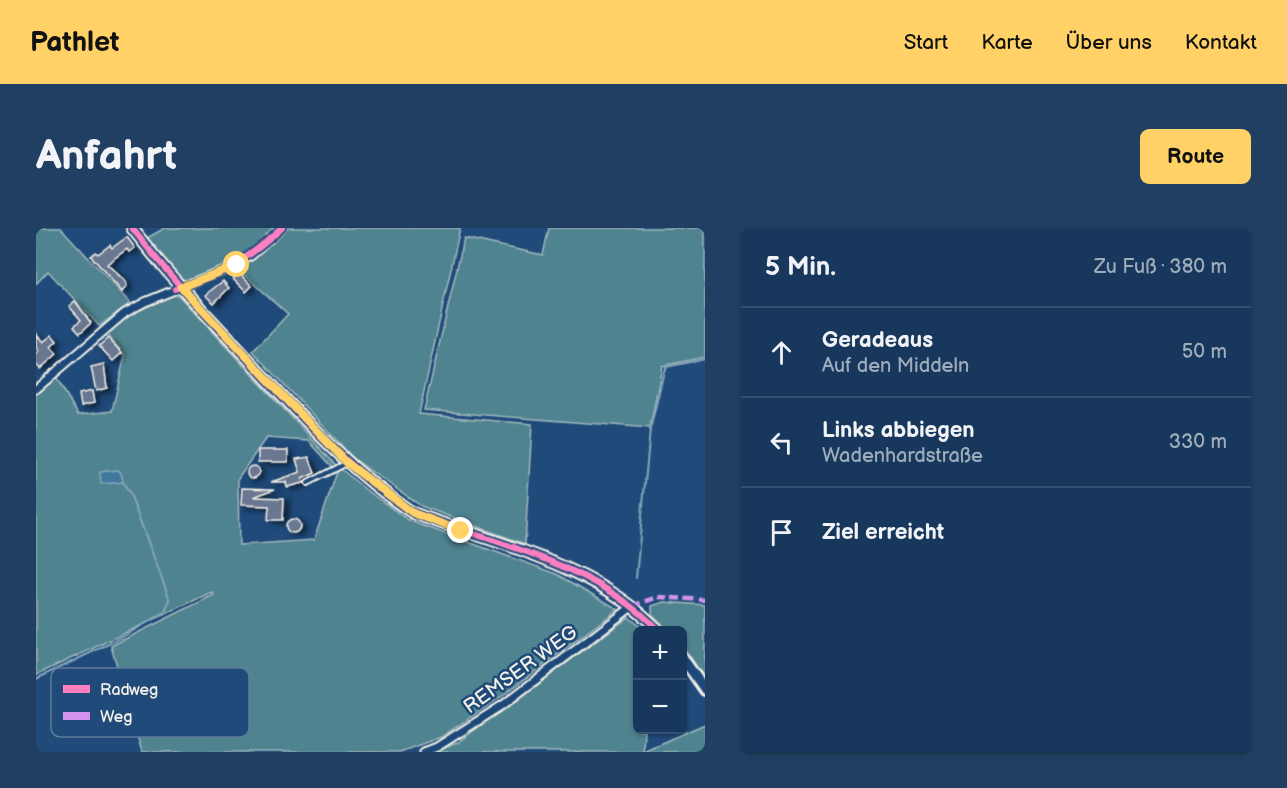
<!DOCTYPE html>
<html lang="de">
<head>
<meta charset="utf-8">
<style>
	:root { --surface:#17385c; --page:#203f62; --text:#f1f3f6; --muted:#9eacbb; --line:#365272; --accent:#ffd166 }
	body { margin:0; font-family:"Balsamiq Sans",sans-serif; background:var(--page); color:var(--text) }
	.controls { position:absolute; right:18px; bottom:18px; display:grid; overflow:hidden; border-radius:9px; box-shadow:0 2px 4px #0004 }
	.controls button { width:54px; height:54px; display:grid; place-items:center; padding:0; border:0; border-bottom:2px solid var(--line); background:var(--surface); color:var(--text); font:30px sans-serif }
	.stop { position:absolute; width:18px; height:18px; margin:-14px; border:4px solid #ffd166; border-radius:50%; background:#fff }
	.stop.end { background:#ffd166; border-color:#fff; box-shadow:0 2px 6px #0008 }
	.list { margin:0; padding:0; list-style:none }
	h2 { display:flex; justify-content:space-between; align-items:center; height:78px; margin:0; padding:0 24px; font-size:26px }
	h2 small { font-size:20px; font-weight:400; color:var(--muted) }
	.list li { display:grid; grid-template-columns:39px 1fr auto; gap:18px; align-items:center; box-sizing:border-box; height:90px; padding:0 24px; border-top:2px solid var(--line) }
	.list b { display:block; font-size:22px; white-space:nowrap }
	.list p { margin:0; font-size:20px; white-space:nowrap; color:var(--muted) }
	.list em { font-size:20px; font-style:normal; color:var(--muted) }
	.icon { flex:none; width:33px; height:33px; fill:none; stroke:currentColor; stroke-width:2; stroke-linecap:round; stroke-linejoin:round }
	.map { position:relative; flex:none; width:669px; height:524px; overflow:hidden; border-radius:9px }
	header { display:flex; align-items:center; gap:36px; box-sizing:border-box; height:84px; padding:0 30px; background:var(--accent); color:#111 }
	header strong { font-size:28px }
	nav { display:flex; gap:33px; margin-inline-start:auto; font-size:21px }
	.intro { display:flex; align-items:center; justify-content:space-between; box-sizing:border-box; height:144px; padding:0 36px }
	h1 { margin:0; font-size:42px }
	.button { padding:15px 27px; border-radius:9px; background:var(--accent); color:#111; font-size:21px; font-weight:700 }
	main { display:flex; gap:36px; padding:0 36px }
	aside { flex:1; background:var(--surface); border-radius:9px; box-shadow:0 2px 4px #0004 }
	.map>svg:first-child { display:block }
	.green { fill:#4f838f; stroke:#a2babc; stroke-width:1.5; fill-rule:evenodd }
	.water { fill:#40779d; stroke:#88a8bb; stroke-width:1.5 }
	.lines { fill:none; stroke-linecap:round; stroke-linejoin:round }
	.stream { stroke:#88a8bb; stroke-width:2 }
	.building { fill:#6b7791; stroke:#f4f1e8; stroke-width:1.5; filter:url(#shadow) }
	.service-casing { stroke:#f4f1e8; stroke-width:8 }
	.minor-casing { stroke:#f4f1e8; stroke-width:11 }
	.tertiary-casing { stroke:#f4f1e8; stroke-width:14 }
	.service { stroke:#1f4a7a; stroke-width:4 }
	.minor { stroke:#1f4a7a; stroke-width:7 }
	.tertiary { stroke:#1f4a7a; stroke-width:9 }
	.quiet { stroke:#d193ec; stroke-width:4.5; stroke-dasharray:9 4.5; stroke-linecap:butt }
	.cycleway-casing { stroke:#1f4a7a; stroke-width:10 }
	.cycleway { stroke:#ff80c0; stroke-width:6 }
	.route { stroke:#ffd166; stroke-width:8 }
	.labels { text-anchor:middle; stroke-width:5; stroke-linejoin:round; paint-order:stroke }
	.street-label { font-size:20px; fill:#f4f1e8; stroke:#1f4a7a }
	.key { fill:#1f4a7a; stroke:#5f7c9b; stroke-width:1.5 }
	.key-label { font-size:16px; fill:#f4f1e8 }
</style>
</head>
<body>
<header>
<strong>Pathlet</strong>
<nav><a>Start</a><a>Karte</a><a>Über uns</a><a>Kontakt</a></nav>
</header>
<div class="intro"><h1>Anfahrt</h1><a class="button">Route</a></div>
<main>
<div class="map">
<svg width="669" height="524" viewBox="0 0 669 524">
	<defs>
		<filter id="shadow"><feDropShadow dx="4.5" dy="2.5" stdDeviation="3" flood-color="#0009"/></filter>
	</defs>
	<rect width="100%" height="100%" fill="#1f4a7a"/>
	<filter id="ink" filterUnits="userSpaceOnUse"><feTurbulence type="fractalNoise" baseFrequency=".0167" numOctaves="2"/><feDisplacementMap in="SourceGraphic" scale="12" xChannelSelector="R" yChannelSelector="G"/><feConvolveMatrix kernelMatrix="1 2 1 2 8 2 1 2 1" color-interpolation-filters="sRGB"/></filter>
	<g filter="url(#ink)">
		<g class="green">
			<polygon points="0,0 25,0 94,75 63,98 12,43 0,56"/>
			<polygon points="129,0 238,0 213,23 197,33 150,52 144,50 111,10"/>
			<polygon points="252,0 424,0 383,186 496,196 489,316 385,278 318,231 217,123 252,86 202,41 217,31"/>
			<polygon points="513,0 669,0 669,129 626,138 614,200 388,182 428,10 507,27"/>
			<path d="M141 66 298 235 330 262 374 293 521 346 582 381 465 469 405 509 364 524H106L75 418 178 367 176 364 0 447V166L20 149 42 187 76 183 89 127 70 105 90 88ZM230 210 273 213 301 244 278 312 203 317 202 250Z"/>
			<polygon points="628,374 669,377 669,451 647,418 646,403 633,402 616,386 616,378"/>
			<polygon points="593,389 608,402 602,403 602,502 608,502 607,523 669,496 669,524 398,524 421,515"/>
		</g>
		<polygon class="water" points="82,242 85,245 87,254 65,256 64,244"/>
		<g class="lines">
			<g class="stream">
				<polyline points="107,70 133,59"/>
				<polyline points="64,98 94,76"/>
				<polyline points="600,350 614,202 628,143 630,139 669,131"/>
				<polyline points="0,451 85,410 129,384 134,372 94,266 87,254"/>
			</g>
		</g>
		<g class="building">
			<polygon points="91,9 99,20 93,24 91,21 71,36 90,54 91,58 86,64 55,28 60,24 62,26 74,17 76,20"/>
			<polygon points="203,45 216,58 210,64 197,51"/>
			<polygon points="187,53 193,60 178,75 169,67"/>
			<polygon points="39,73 55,95 44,105 38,98 45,92 33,78"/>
			<polygon points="0,106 7,114 16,107 21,113 15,119 21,126 4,141 0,136 0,126 3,123 0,120"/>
			<polygon points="72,110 86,125 77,133 63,118"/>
			<polygon points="68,136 71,160 60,163 55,139"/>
			<polygon points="56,163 58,175 45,178 43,166"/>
			<rect x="222" y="222" width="30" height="12"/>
			<polygon points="273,229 279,245 266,251 267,255 251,259 250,254 235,254 264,244 260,231"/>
			<circle cx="217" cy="244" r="6"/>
			<polygon points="206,260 239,261 217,269 248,270 247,292 232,292 233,278 205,277"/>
			<circle cx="257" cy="298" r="7"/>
		</g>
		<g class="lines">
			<defs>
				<polyline id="service" points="272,255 311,235"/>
				<g id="minor">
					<polyline points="0,161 89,85 109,74 200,37 216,27 246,0"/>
					<polyline points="388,524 401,519 467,477 597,378"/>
				</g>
				<g id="tertiary">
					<path d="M96 0C132 47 173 90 214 133 265 188 314 244 377 285 460 316 560 336 623 403"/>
					<polyline points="646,429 669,462"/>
				</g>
			</defs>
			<use href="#service" class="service-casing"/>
			<use href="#minor" class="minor-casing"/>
			<use href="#tertiary" class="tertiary-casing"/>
			<use href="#service" class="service"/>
			<use href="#minor" class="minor"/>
			<use href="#tertiary" class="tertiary"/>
			<polyline class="quiet" points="597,378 622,369 669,372"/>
			<defs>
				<g id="cycleway">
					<path d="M96 0C132 47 173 90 214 133 265 188 314 244 377 285 460 316 560 336 623 403"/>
					<path d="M139 61C187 46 210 33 246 0"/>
				</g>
			</defs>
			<use href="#cycleway" class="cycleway-casing"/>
			<use href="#cycleway" class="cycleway"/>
		</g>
	</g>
	<g class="lines" filter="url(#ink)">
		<polyline class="route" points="201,37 145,59 311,235 377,285 425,303"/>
	</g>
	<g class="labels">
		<g class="street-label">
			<text transform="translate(484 441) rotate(-36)" y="7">REMSER WEG</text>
		</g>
	</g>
	<rect x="15" y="440" width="198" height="69" rx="9" class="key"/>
	<rect x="27" y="457" width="27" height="8" fill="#ff80c0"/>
	<rect x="27" y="484" width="27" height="8" fill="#d193ec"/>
	<g class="key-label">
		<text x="64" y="467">Radweg</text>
		<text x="64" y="494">Weg</text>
	</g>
</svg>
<div class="controls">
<button>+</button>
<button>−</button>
</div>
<div class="stop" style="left:201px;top:37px"></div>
<div class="stop end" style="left:425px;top:303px"></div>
</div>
<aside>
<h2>5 Min.<small>Zu Fuß · 380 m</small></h2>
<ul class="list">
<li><svg class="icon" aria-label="ahead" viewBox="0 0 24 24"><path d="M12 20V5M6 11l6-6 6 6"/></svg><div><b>Geradeaus</b><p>Auf den Middeln</p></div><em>50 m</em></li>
<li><svg class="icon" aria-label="left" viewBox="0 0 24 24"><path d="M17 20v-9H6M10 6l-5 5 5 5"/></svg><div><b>Links abbiegen</b><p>Wadenhardstraße</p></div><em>330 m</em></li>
<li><svg class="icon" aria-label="arrive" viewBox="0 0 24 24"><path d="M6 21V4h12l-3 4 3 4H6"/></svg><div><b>Ziel erreicht</b></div></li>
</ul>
</aside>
</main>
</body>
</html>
